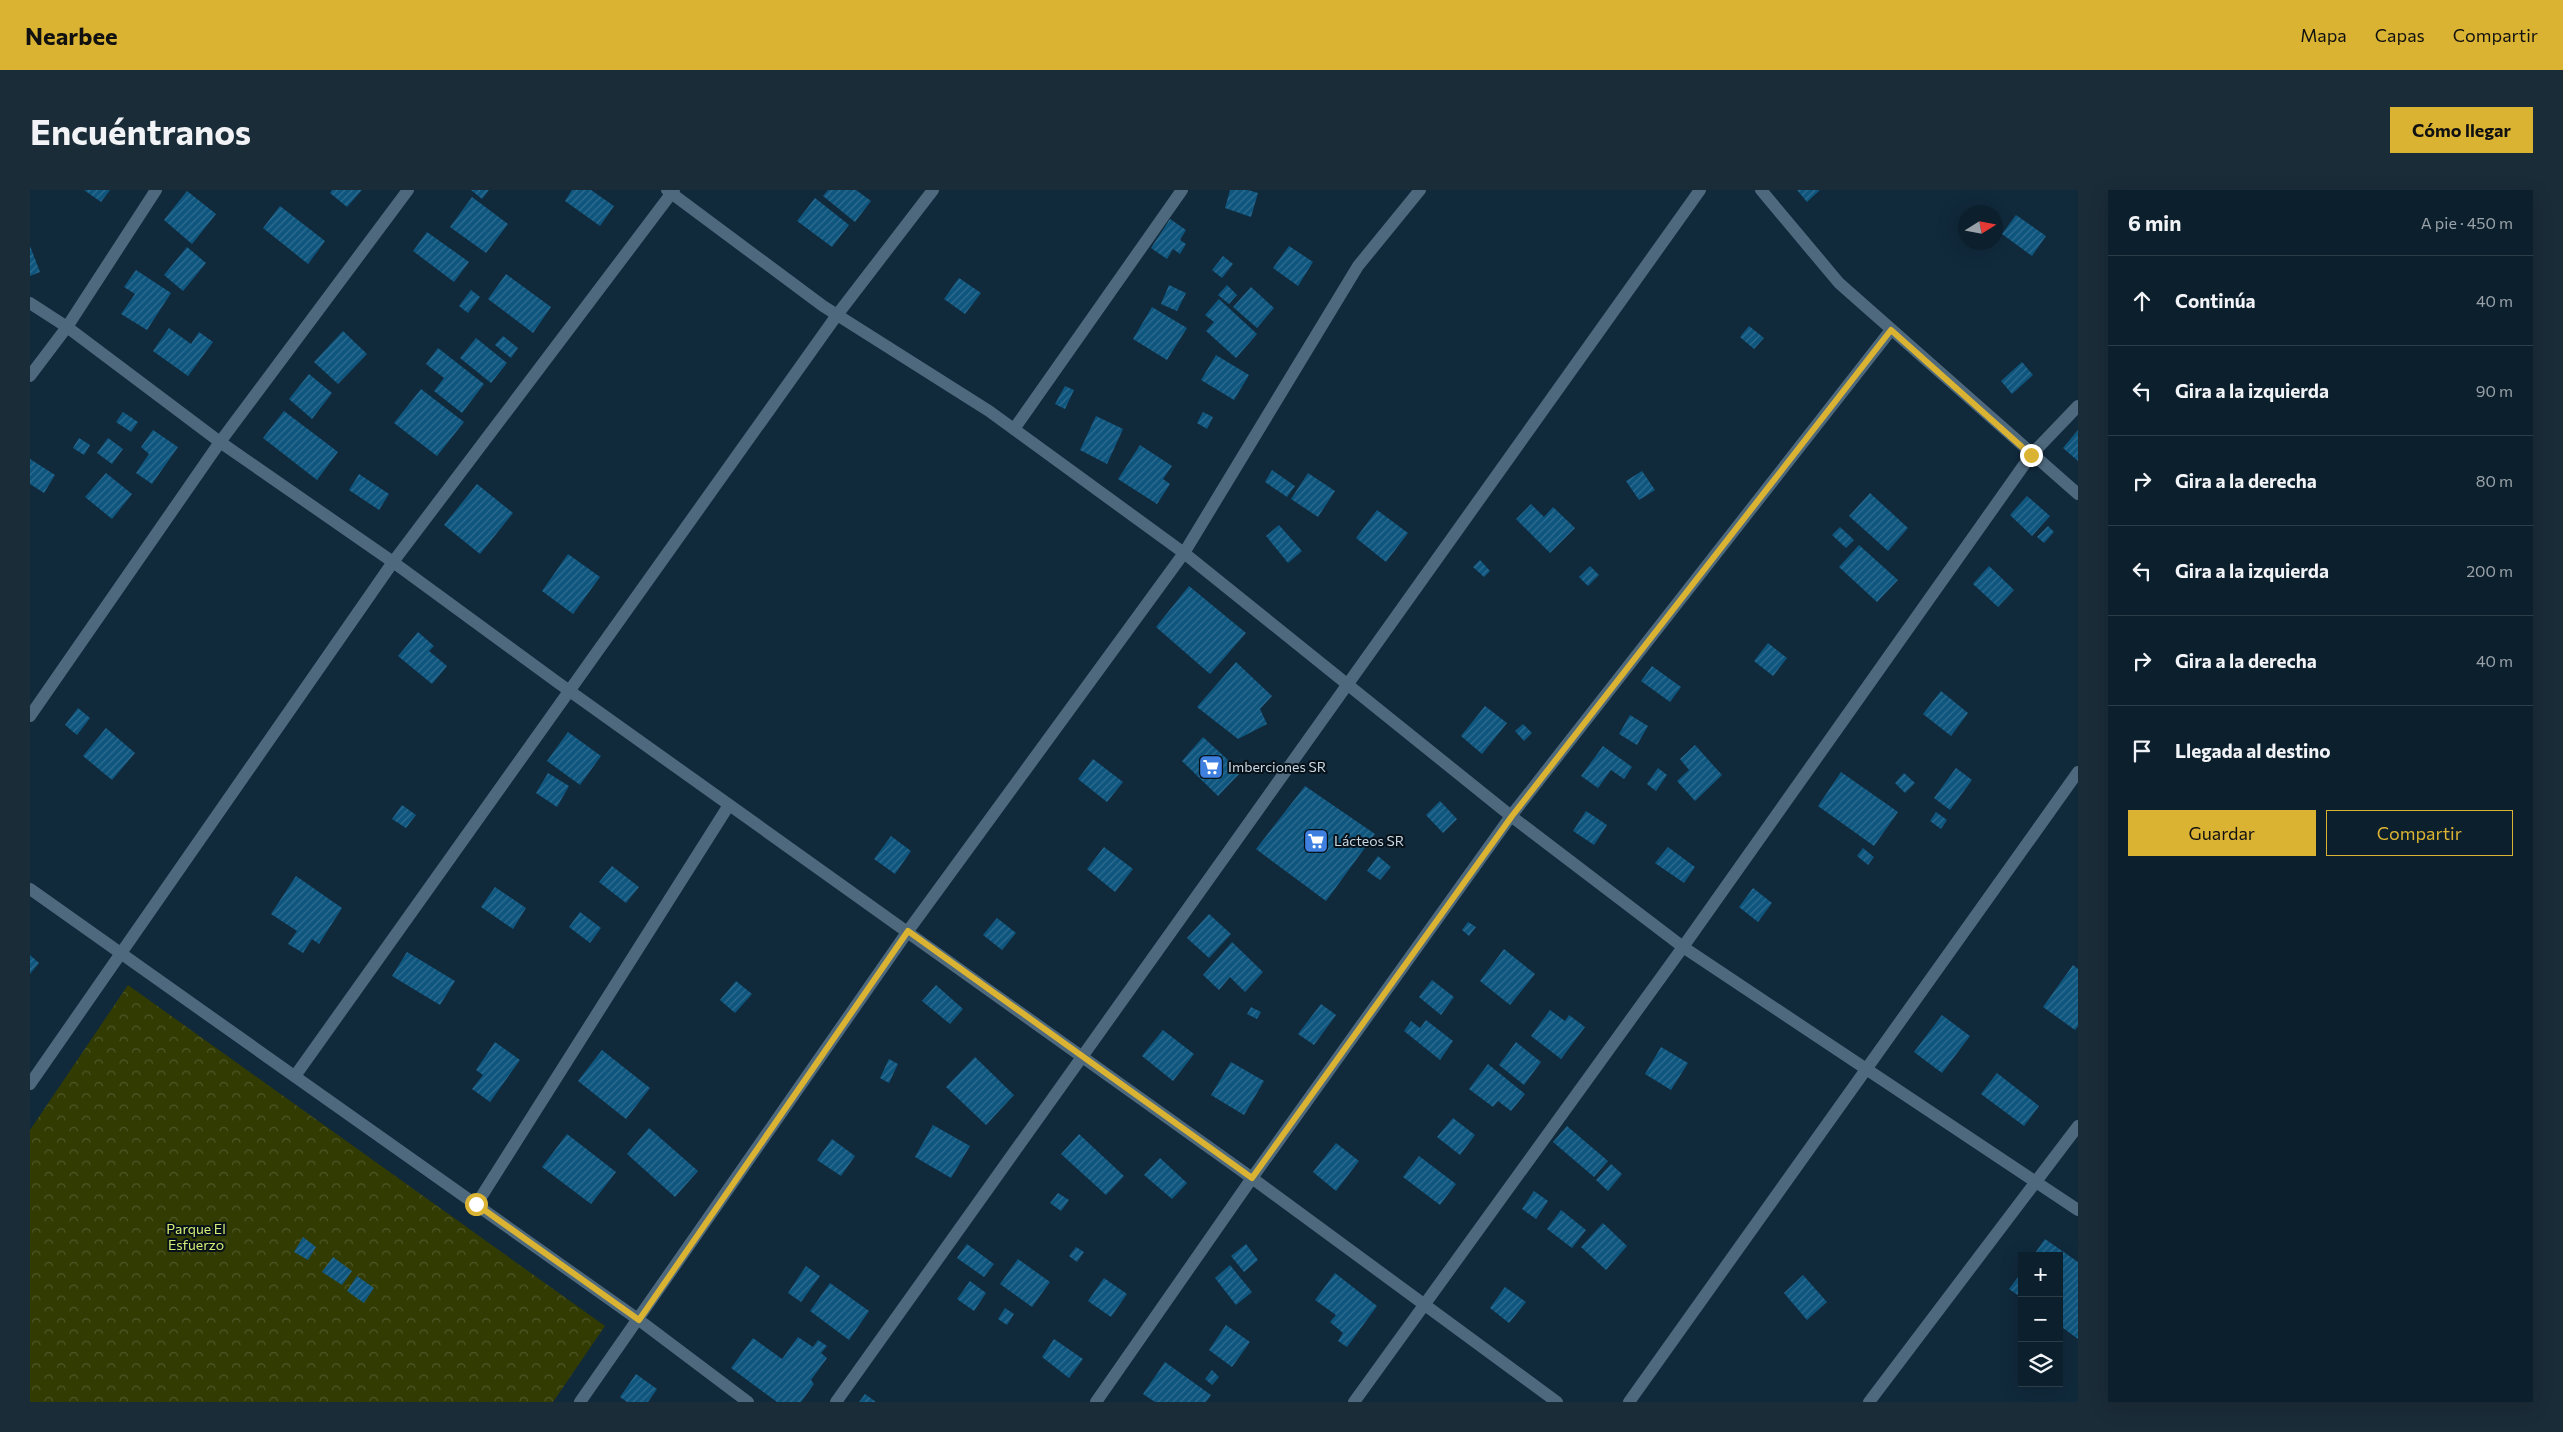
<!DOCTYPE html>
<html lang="es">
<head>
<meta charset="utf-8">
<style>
	:root { --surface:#0c1f2c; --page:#1a2c38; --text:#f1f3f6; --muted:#9aa2a9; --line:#2c3d48; --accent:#dab333 }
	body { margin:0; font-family:Commissioner,sans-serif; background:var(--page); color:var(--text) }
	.controls { position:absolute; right:15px; bottom:15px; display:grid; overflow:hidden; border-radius:0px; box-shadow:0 5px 20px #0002 }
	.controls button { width:45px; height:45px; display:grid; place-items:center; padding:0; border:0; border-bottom:1px solid var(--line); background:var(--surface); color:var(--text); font:25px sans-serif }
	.compass { position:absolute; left:1928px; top:15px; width:45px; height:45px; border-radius:50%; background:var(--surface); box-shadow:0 5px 20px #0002; rotate:79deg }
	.stop { position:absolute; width:15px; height:15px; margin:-11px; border:4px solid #dab333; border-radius:50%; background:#fff }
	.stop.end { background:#dab333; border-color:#fff; box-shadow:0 1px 5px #0008 }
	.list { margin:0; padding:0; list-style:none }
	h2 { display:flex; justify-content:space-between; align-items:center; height:65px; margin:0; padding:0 20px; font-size:21px }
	h2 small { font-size:16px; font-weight:400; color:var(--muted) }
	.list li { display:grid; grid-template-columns:32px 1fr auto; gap:15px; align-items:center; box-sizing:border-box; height:90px; padding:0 20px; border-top:1px solid var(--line) }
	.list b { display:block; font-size:19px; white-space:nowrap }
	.list em { font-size:16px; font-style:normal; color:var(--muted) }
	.actions { display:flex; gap:10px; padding:15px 20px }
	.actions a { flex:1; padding:11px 0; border:1px solid var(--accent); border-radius:0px; text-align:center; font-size:18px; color:var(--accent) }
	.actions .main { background:var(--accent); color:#111 }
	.icon { flex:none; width:28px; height:28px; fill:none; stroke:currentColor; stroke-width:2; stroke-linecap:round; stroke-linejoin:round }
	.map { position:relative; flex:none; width:2048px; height:1212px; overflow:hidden; border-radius:0px }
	header { display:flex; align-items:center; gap:30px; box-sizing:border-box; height:70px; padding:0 25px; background:var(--accent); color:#111 }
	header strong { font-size:24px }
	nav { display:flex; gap:28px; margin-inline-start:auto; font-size:18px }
	.intro { display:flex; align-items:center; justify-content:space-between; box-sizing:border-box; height:120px; padding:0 30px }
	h1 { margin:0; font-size:35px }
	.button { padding:12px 22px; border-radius:0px; background:var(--accent); color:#111; font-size:18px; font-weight:700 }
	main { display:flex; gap:30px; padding:0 30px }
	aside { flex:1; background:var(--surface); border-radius:0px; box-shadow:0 5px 20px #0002 }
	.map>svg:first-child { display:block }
	.forest { fill:url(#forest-crowns) }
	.building { fill:url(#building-hatch) }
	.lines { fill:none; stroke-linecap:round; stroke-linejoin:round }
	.minor { stroke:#4e697d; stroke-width:12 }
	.route { stroke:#dab333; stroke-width:6 }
	.labels { text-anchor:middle; stroke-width:4; stroke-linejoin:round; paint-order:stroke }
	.poi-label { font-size:14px; fill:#c9d7e3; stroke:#071119; text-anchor:start }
	.park-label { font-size:14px; fill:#d6ed76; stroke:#071119 }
</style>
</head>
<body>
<header>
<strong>Nearbee</strong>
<nav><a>Mapa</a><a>Capas</a><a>Compartir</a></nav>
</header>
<div class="intro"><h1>Encuéntranos</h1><a class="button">Cómo llegar</a></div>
<main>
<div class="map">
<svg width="2048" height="1212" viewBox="0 0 2048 1212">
	<defs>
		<pattern id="forest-crowns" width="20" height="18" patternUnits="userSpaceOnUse" patternTransform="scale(1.25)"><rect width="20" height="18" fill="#323b02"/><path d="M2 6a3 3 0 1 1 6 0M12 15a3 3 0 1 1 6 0" fill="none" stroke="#4e5727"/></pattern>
		<pattern id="building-hatch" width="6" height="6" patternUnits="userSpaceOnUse" patternTransform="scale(1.25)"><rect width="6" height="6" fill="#0f567f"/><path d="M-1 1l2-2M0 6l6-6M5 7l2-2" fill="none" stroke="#316e91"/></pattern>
	</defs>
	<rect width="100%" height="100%" fill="#10293b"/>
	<polygon class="forest" points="98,795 575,1136 523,1212 0,1212 0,940"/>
	<g class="building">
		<polygon points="54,0 80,0 71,12"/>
		<polygon points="302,0 332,0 317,17 300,3"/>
		<polygon points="441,0 459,0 452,9"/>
		<polygon points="542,0 561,0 584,16 570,36 535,11"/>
		<polygon points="798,0 826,0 841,11 825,32 793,6"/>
		<polygon points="1200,0 1218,0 1228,3 1221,27 1195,18"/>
		<polygon points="1767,0 1790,0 1777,12"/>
		<polygon points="157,1 186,24 162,54 134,30"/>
		<polygon points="442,7 478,34 456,63 420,37"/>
		<polygon points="785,8 819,35 802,57 767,31"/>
		<polygon points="250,16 295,51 278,74 233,38"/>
		<polygon points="1986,25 2016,46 2002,66 1972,44"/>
		<polygon points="1140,29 1156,40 1150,50 1156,54 1150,64 1143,59 1137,69 1121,58"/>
		<polygon points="397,42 439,72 424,92 383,61"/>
		<polygon points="0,56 10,82 0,86"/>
		<polygon points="1259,56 1283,72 1268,96 1243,78"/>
		<polygon points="157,57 176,73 153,101 134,85"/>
		<polygon points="1193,66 1203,74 1192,88 1182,80"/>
		<polygon points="106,80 141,103 117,140 91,124 105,104 94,97"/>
		<polygon points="476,84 521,117 503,143 458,109"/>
		<polygon points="929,88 951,103 935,124 914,109"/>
		<polygon points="1139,95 1156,103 1147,121 1131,114"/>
		<polygon points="1197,95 1207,105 1199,114 1188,105"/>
		<polygon points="1221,97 1244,118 1227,138 1203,117"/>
		<polygon points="441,100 450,107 438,123 429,116"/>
		<polygon points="1189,109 1227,144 1206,168 1176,141 1184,132 1175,125"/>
		<polygon points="1122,117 1157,138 1137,170 1103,149"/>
		<polygon points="1719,136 1734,148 1724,159 1710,147"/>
		<polygon points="139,138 161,154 169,142 183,152 158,186 123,161"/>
		<polygon points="313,141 337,164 308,194 284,172"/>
		<polygon points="473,146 488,158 481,168 465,155"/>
		<polygon points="446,148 477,173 461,193 430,168"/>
		<polygon points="408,158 454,194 432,223 404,201 414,188 396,174"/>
		<polygon points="1186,165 1219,185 1204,210 1171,190"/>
		<polygon points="1992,172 2003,185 1982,204 1971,191"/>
		<polygon points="279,184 302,203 282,229 259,209"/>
		<polygon points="1035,196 1044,200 1035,219 1025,214"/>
		<polygon points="391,199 434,232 407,266 364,233"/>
		<polygon points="254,221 308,262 287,290 233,248"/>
		<polygon points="93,222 108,232 101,242 86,232"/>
		<polygon points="1173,222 1183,227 1177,239 1167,233"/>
		<polygon points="1066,226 1093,239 1077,274 1050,260"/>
		<polygon points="123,240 148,257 122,294 106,283 119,264 111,257"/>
		<polygon points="2048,240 2048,271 2033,258"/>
		<polygon points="49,248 60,255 54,265 43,258"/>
		<polygon points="78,248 93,259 82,274 67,263"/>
		<polygon points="1110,255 1142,276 1133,289 1140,294 1127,314 1088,289"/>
		<polygon points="0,269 25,285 14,303 0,294"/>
		<polygon points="1242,280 1265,296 1257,307 1235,292"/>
		<polygon points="1612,281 1625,300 1609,310 1596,291"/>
		<polygon points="76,283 102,304 82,329 55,307"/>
		<polygon points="1278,283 1305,301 1288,327 1261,309"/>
		<polygon points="329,284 359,304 349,320 319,300"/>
		<polygon points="447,294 483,323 450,364 414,335"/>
		<polygon points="1840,303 1878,338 1858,361 1819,326"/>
		<polygon points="1997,306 2020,326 2002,346 1980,325"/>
		<polygon points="1501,314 1514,327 1523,317 1545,338 1520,363 1486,329"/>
		<polygon points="1347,320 1378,343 1356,372 1326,348"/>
		<polygon points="1249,335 1272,361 1258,373 1236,346"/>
		<polygon points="2018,336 2024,342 2014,353 2007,347"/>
		<polygon points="1810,337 1824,350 1816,358 1802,345"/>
		<polygon points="1829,355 1868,390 1847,412 1809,377"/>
		<polygon points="538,364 570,387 543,424 512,401"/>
		<polygon points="1450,370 1460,381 1454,387 1443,377"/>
		<polygon points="1560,376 1569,385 1558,396 1549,387"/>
		<polygon points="1959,376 1984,400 1968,417 1943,394"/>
		<polygon points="1159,396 1216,443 1180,484 1126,437"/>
		<polygon points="388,442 404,456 399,461 417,476 402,494 368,466"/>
		<polygon points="1738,453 1757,468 1743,486 1724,471"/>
		<polygon points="1206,472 1242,506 1230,519 1237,534 1208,549 1167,517"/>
		<polygon points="1622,476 1651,497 1640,512 1611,491"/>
		<polygon points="1911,501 1938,523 1921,546 1893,524"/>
		<polygon points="1455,516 1477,533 1452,564 1431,546"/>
		<polygon points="48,518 60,528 47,545 35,535"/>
		<polygon points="1600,525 1618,536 1607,555 1589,544"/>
		<polygon points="1493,534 1502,543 1494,551 1485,541"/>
		<polygon points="76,538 105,563 82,590 53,566"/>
		<polygon points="538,542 571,566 550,595 517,571"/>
		<polygon points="1173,547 1211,582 1188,606 1152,571"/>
		<polygon points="1665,555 1692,585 1665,611 1647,591 1659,580 1650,569"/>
		<polygon points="1573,556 1602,577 1594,589 1581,580 1568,598 1551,586"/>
		<polygon points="1063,569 1093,592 1077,612 1048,589"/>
		<polygon points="1628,578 1637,585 1626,601 1617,594"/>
		<polygon points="1926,578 1942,590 1920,620 1904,608"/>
		<polygon points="1811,582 1868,622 1844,656 1788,616"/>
		<polygon points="518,583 539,596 527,617 506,603"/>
		<polygon points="1874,583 1885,593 1875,603 1865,593"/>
		<polygon points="1275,596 1345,644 1296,711 1226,659"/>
		<polygon points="1410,611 1427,629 1413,643 1396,625"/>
		<polygon points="372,615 386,625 376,638 362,629"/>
		<polygon points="1556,621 1577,635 1564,655 1543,641"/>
		<polygon points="1906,622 1917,630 1911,639 1900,631"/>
		<polygon points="861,646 881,661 865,684 844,669"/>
		<polygon points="1074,657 1103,679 1085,702 1057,679"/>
		<polygon points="1638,657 1665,677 1654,693 1625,673"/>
		<polygon points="1833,658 1844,667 1838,675 1827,666"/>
		<polygon points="1348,666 1361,677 1350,690 1337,681"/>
		<polygon points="582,676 609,697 596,713 569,692"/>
		<polygon points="266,686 312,718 289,754 282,749 273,763 258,754 267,741 241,724"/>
		<polygon points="465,697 496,718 483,739 451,717"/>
		<polygon points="1723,698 1742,713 1728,732 1709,717"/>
		<polygon points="550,722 571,738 560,753 539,737"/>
		<polygon points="1179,724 1201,744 1179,768 1157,748"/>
		<polygon points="967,728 986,743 972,760 953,745"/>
		<polygon points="1438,732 1446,737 1439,746 1432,740"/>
		<polygon points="1202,752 1233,782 1215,802 1200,787 1189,800 1173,785"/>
		<polygon points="1474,759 1505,784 1480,815 1450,791"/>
		<polygon points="377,762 425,791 410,815 362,786"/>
		<polygon points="0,765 9,773 0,784"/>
		<polygon points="2043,775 2048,779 2048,836 2045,840 2013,817"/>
		<polygon points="1402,790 1424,807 1411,825 1389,807"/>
		<polygon points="706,791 722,804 705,823 690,810"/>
		<polygon points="906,795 933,819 920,834 892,811"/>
		<polygon points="1291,814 1306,825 1284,855 1268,844"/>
		<polygon points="1221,817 1231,822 1227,829 1217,824"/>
		<polygon points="1520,820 1535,831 1539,825 1555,837 1531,869 1501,846"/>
		<polygon points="1912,825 1940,846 1912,883 1884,862"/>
		<polygon points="1396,830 1423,851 1410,870 1374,841 1381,831 1390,838"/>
		<polygon points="1133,840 1164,864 1143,891 1112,866"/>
		<polygon points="465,852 490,870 460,912 442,899 453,885 446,880"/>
		<polygon points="1486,852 1511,872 1494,895 1469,875"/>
		<polygon points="1631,857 1658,873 1641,900 1615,884"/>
		<polygon points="572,860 620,898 596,929 548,891"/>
		<polygon points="945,867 984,905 956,935 916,897"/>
		<polygon points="859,869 868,874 859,893 850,888"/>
		<polygon points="1201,872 1234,891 1214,925 1181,905"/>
		<polygon points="1458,874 1495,904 1481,921 1468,911 1463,917 1439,899"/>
		<polygon points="1967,883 2009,916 1994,936 1951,904"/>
		<polygon points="1423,928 1445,945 1430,965 1407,947"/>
		<polygon points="903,935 940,956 921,988 885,967"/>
		<polygon points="1537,936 1578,971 1564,987 1523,952"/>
		<polygon points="619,938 668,981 645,1007 597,964"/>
		<polygon points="537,944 586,982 561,1014 512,977"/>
		<polygon points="1049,944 1094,986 1076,1005 1031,964"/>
		<polygon points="802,949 825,966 811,986 787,970"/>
		<polygon points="1306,953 1329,971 1306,1001 1283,982"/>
		<polygon points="1389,966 1426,994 1410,1015 1373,987"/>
		<polygon points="1130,968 1157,993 1142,1009 1114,985"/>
		<polygon points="1581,974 1592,984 1578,1001 1566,990"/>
		<polygon points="1504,1001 1518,1011 1506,1029 1492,1019"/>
		<polygon points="1028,1003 1039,1010 1031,1021 1020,1013"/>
		<polygon points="1531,1020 1556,1040 1542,1058 1517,1039"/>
		<polygon points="1573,1033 1597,1056 1576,1080 1551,1057"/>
		<polygon points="273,1047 286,1057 278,1070 264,1062"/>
		<polygon points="2015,1049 2048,1072 2048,1149 2029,1135 2029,1066 2003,1066"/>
		<polygon points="937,1054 964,1074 954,1087 927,1068"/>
		<polygon points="1216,1054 1228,1070 1214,1082 1201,1066"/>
		<polygon points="1046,1057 1054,1062 1047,1072 1039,1066"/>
		<polygon points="303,1067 322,1081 312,1095 292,1082"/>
		<polygon points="988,1069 1020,1092 1002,1117 970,1094"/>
		<polygon points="1200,1075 1222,1102 1206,1115 1185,1088"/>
		<polygon points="776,1076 790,1086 771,1112 758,1103"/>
		<polygon points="1992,1082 1992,1108 1979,1099"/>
		<polygon points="1305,1083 1347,1116 1317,1157 1308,1151 1313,1143 1300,1132 1306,1125 1285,1110"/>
		<polygon points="1773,1085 1797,1112 1777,1130 1754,1103"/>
		<polygon points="327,1086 344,1098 334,1113 317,1101"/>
		<polygon points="1074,1088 1097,1104 1081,1127 1058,1111"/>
		<polygon points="940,1091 956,1103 944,1121 927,1109"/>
		<polygon points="800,1093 839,1121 819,1150 780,1121"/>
		<polygon points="1475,1097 1496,1112 1479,1133 1460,1118"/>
		<polygon points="975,1118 984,1124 977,1135 968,1129"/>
		<polygon points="1196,1135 1220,1152 1202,1177 1179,1160"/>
		<polygon points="768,1147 783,1157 788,1150 797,1156 791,1163 797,1168 781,1190 784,1194 771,1212 747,1212 701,1178 723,1148 752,1169"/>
		<polygon points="1024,1149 1053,1169 1039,1188 1012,1167"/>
		<polygon points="1135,1172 1181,1205 1176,1212 1125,1212 1113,1204"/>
		<polygon points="1182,1180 1189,1187 1182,1195 1175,1189"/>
		<polygon points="606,1184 627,1199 618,1212 597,1212 590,1207"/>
		<polygon points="835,1204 846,1212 829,1212"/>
	</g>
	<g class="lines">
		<g class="minor">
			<polyline points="637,0 793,116 959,221 1154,363 1481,626 1653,757 2048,1020"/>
			<polyline points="1731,0 1809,93 2048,304"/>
			<polyline points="0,113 37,137 190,252 363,372 527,492 1222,988 1527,1212"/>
			<polyline points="0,186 37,137 126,0"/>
			<polyline points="984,239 1152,0"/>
			<polyline points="0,526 190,252 378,0"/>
			<polyline points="0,699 609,1130 718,1212"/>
			<polyline points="265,886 807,125 903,0"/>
			<polyline points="0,894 363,372 644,0"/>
			<polyline points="446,1015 699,615"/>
			<polyline points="550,1212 878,741 1154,363 1328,76 1390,0"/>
			<polyline points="806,1212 1670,0"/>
			<polyline points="1066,1212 1222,988 1481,626 1861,140"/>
			<polyline points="1324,1212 1653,757 2001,265 2048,216"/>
			<polyline points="1599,1212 2048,582"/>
			<polyline points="1839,1212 2048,936"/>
		</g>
	</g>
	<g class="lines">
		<polyline class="route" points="446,1014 609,1130 878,741 1222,988 1482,626 1861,140 2001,265"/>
	</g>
	<defs>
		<symbol id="supermarket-square" viewBox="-11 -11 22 22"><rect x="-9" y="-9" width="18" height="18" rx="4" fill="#3f7fe0" stroke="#071119"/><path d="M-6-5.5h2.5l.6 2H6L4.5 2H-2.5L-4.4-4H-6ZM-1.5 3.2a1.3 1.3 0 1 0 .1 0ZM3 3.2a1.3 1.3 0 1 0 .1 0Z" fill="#fff"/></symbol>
	</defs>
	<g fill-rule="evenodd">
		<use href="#supermarket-square" x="1167" y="563" width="28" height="28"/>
		<use href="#supermarket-square" x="1272" y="637" width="28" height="28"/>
	</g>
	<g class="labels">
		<g class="poi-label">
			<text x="1198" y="582">Imberciones SR</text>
			<text x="1304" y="656">Lácteos SR</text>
		</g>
		<g class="park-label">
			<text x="166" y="1044">Parque El<tspan x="166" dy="16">Esfuerzo</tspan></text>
		</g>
	</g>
</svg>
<div class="controls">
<button>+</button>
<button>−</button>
<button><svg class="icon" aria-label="layers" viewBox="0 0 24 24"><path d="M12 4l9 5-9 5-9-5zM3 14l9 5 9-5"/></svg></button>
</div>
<svg class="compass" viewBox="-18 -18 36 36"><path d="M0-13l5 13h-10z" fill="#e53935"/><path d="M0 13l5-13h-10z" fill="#9aa2a9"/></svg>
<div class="stop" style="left:446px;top:1014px"></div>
<div class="stop end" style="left:2001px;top:265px"></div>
</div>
<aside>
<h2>6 min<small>A pie · 450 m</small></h2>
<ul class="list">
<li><svg class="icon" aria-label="ahead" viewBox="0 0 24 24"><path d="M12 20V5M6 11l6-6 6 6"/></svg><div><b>Continúa</b></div><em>40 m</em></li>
<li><svg class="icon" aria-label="left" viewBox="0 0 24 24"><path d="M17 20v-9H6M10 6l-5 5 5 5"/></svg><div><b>Gira a la izquierda</b></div><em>90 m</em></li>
<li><svg class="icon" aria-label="right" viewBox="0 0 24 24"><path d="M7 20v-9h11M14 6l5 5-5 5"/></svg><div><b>Gira a la derecha</b></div><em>80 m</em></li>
<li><svg class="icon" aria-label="left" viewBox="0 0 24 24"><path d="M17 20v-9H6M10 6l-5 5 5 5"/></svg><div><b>Gira a la izquierda</b></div><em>200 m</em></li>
<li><svg class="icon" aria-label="right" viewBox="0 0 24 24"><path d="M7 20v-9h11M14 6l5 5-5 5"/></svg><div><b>Gira a la derecha</b></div><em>40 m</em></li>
<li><svg class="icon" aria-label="arrive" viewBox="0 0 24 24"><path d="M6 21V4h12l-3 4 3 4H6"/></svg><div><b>Llegada al destino</b></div></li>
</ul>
<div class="actions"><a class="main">Guardar</a><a>Compartir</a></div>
</aside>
</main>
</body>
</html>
